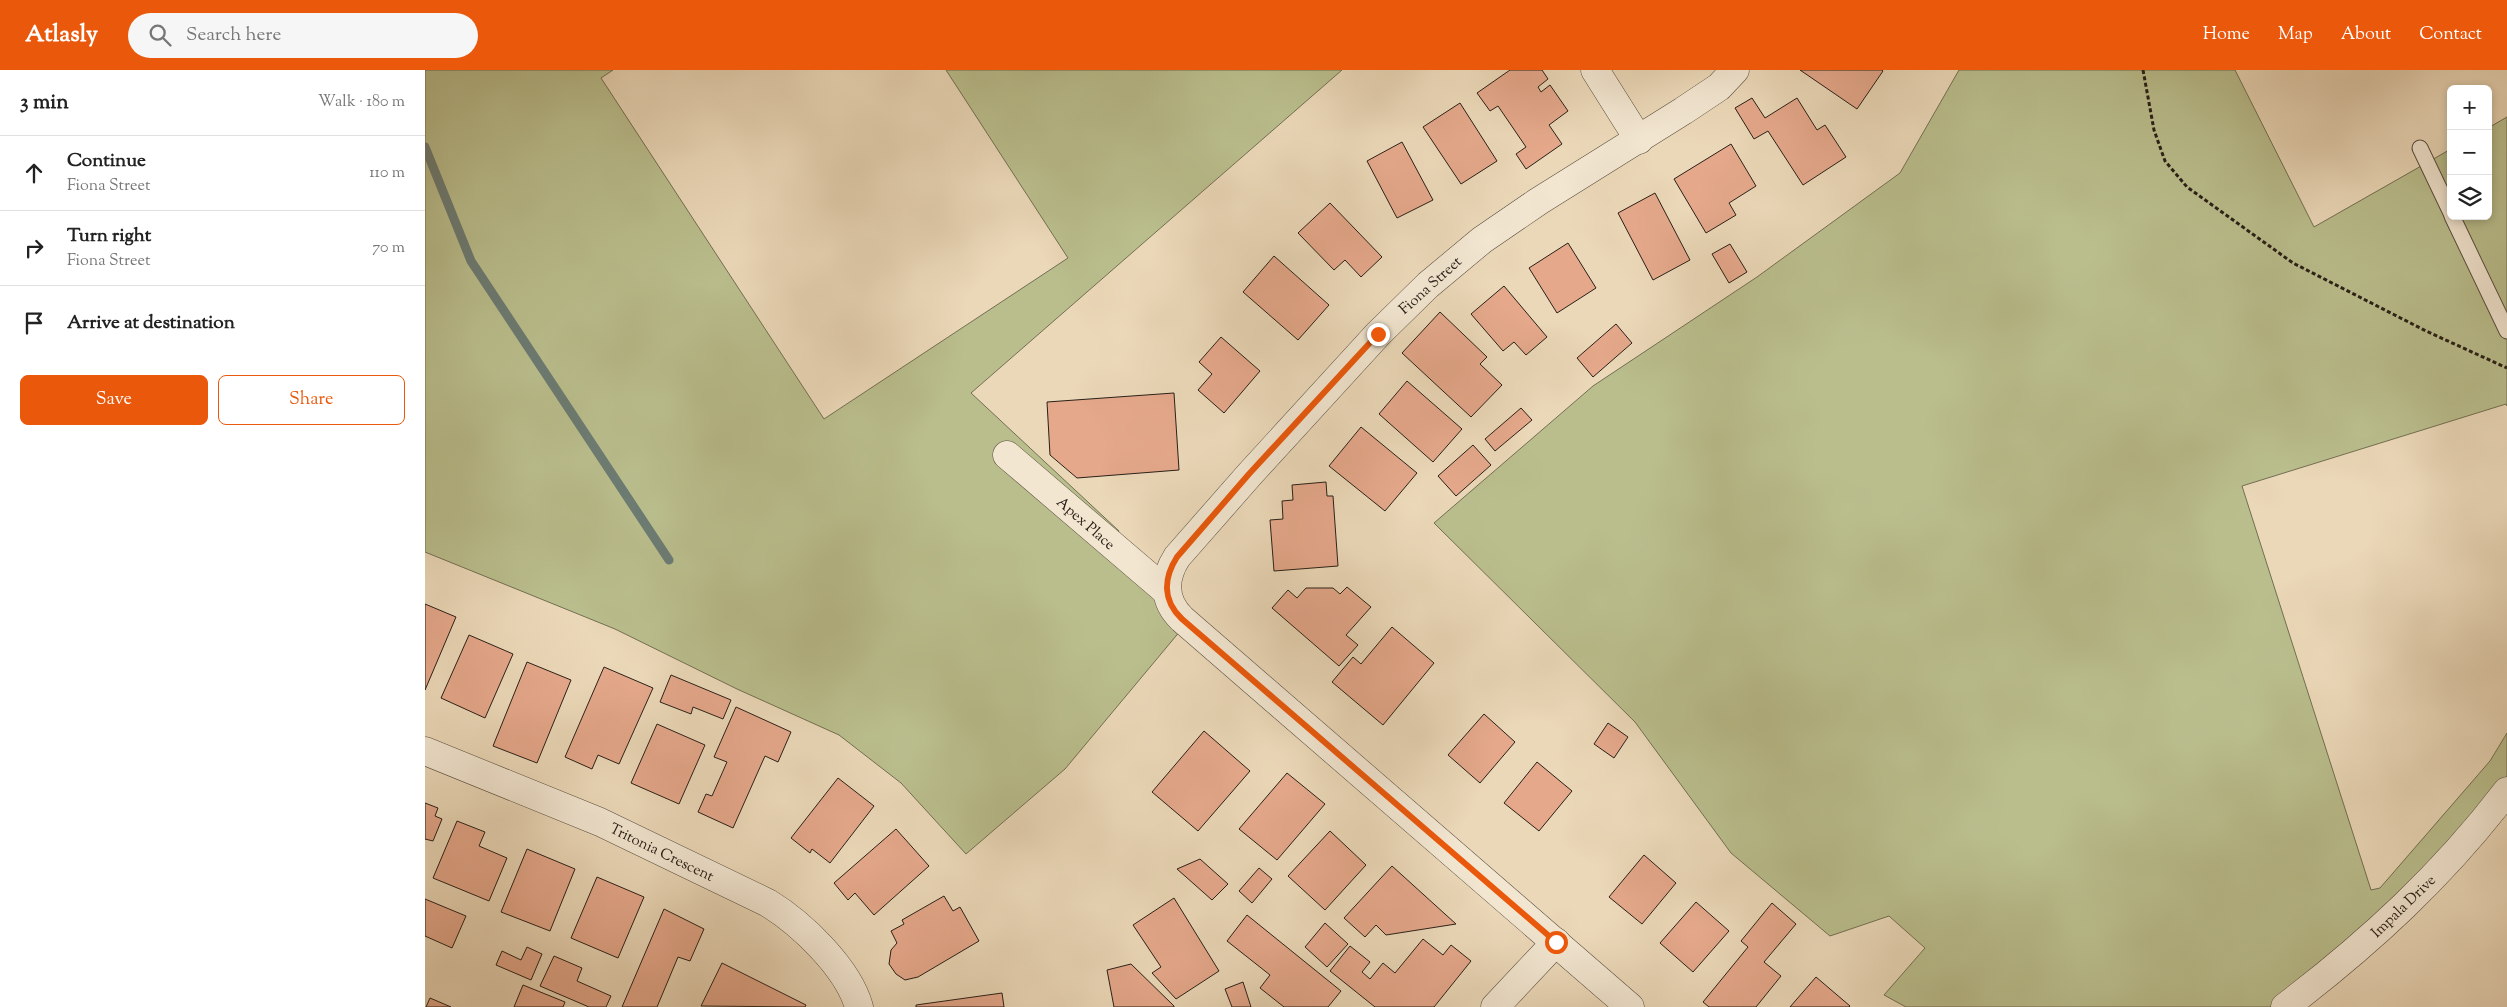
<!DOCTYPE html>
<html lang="en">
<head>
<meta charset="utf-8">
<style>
	:root { --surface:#fff; --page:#f6f6f6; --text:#222; --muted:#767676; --line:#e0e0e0; --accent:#ea580c }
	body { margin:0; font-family:"Sorts Mill Goudy",serif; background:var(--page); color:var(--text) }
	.controls { position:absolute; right:15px; top:15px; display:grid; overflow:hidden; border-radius:8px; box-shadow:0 2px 8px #0003 }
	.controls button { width:45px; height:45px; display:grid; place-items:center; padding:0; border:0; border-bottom:1px solid var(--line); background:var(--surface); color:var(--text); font:25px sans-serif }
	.stop { position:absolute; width:15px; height:15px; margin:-11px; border:4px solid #ea580c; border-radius:50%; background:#fff }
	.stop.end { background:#ea580c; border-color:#fff; box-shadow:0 1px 5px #0008 }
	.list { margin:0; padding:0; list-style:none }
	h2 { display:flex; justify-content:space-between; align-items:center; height:65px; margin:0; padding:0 20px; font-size:21px }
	h2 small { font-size:16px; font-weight:400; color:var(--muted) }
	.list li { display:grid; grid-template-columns:32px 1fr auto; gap:15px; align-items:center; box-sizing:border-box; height:75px; padding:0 20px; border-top:1px solid var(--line) }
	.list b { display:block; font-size:19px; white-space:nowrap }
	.list p { margin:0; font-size:16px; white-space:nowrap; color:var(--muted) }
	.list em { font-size:16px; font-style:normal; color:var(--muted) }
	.actions { display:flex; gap:10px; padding:15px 20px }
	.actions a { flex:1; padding:11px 0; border:1px solid var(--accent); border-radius:8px; text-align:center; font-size:18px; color:var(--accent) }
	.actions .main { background:var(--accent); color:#fff }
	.icon { flex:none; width:28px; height:28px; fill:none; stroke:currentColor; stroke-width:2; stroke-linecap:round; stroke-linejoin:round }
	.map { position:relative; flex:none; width:2082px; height:937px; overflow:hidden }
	header { display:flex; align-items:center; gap:30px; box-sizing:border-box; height:70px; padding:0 25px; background:var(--accent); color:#fff }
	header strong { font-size:24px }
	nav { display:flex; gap:28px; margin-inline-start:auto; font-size:18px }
	.search { width:350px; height:45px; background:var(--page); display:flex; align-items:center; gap:12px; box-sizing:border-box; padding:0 18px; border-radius:28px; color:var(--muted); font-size:19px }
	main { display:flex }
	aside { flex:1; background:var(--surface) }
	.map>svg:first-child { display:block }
	.green { fill:#babe8d; stroke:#726f52 }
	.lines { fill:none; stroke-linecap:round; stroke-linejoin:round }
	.stream { stroke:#6c7c74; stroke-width:9 }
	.building { fill:#e5a88b; stroke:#292018 }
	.lane-casing { stroke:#5a4e40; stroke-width:17 }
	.street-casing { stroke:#5a4e40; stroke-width:29 }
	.path { stroke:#292018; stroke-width:3; stroke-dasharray:4 2.5; stroke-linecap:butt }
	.lane { stroke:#f2e6d1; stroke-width:15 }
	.street { stroke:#f2e6d1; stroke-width:28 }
	.route { stroke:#ea580c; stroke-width:6 }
	.labels { text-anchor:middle; stroke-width:5; stroke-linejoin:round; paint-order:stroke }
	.street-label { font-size:15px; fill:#292018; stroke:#f2e6d1 }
</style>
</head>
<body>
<header>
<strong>Atlasly</strong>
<div class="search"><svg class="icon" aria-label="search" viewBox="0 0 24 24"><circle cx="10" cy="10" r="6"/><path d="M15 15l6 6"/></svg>Search here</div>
<nav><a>Home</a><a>Map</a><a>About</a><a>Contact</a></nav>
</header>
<main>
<aside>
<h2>3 min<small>Walk · 180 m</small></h2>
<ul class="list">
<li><svg class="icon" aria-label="ahead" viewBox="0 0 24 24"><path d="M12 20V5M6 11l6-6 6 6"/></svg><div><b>Continue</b><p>Fiona Street</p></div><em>110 m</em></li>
<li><svg class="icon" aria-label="right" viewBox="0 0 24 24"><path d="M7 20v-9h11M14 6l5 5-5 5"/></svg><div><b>Turn right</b><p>Fiona Street</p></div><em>70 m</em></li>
<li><svg class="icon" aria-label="arrive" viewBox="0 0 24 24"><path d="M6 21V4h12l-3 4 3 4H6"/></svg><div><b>Arrive at destination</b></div></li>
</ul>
<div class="actions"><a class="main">Save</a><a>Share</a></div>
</aside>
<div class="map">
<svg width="2082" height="937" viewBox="0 0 2082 937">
	<rect width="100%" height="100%" fill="#ebd8b8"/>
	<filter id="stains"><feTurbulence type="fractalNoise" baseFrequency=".004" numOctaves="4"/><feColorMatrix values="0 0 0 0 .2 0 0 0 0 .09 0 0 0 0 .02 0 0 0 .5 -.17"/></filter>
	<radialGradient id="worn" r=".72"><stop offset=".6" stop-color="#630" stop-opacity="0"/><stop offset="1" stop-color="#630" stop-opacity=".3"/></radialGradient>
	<g class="green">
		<polygon points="0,0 188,0 176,8 399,349 643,188 521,0 917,0 546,323 694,461 687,471 761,554 640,699 541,784 476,713 414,665 312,619 190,559 0,482"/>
		<polygon points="1534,0 1810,0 1889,157 2026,79 2026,146 2063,146 2063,58 2082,47 2082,336 2081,334 1817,416 1946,820 1955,818 2065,691 2082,663 2082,719 1856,937 1481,937 1459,925 1500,878 1464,846 1405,866 1306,783 1210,652 1009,453 1168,316 1332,207 1475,103"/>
	</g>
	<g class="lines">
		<polyline class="stream" points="0,77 46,191 244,490"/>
	</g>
	<g class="building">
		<polygon points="1085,0 1117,0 1123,9 1113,17 1116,22 1125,15 1143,41 1124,55 1137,74 1101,99 1091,84 1101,77 1073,36 1065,41 1052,23"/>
		<polygon points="1375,0 1457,0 1458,1 1432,39"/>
		<polygon points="1327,28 1340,48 1372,28 1392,60 1400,55 1421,87 1378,115 1343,61 1329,69 1310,38"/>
		<polygon points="1035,33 1072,91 1036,114 998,57"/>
		<polygon points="977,72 1008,130 972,148 942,91"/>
		<polygon points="1306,74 1331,116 1304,133 1311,145 1281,163 1249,109"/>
		<polygon points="1230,123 1265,190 1228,210 1193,143"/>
		<polygon points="905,133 957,187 936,207 920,190 909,200 873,163"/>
		<polygon points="1143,173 1171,218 1132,243 1104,198"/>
		<polygon points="1305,174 1322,202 1304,213 1287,184"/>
		<polygon points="849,186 904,235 873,270 818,222"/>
		<polygon points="1079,216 1122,267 1101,285 1089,272 1078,281 1046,244"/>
		<polygon points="1015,242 1062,287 1055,294 1077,315 1046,347 977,283"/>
		<polygon points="1191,254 1207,273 1168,307 1152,288"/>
		<polygon points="796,267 835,301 799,343 773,320 787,304 774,292"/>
		<polygon points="982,311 1037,359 1008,392 954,344"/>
		<polygon points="749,323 754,400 652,408 625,385 622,332"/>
		<polygon points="1096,338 1107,350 1070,381 1060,369"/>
		<polygon points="936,357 992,403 960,441 904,396"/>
		<polygon points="1048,375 1066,395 1031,426 1013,406"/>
		<polygon points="901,412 902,426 908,426 913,496 849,501 845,450 858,449 857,431 868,430 867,415"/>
		<polygon points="922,517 946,537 921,565 933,575 914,596 847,538 863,520 872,528 881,518 908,518 915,524"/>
		<polygon points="0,534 31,547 0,620"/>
		<polygon points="967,557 1009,593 958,655 907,612 928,587 936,594"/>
		<polygon points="44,565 88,584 60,648 16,628"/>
		<polygon points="102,592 146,610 112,693 68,676"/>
		<polygon points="179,597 228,618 194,694 173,685 167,699 140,687"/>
		<polygon points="246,605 306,630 298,649 268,637 266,644 235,632"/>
		<polygon points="311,637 366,662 353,692 340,686 308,758 273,742 281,724 287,726 302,692 289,687"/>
		<polygon points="1059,644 1090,672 1055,713 1023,685"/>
		<polygon points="1183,653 1203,667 1189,688 1169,674"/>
		<polygon points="232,654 280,675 254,734 206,713"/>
		<polygon points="779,661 825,701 773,761 727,722"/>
		<polygon points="1112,692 1147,721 1114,761 1079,733"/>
		<polygon points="862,703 900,734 852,790 814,759"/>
		<polygon points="413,708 449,736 405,793 387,779 385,783 366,768"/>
		<polygon points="0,733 13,738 10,746 17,749 8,771 0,769"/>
		<polygon points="32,751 60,762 54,776 82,788 64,831 8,808"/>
		<polygon points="471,759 504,796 449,845 430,823 423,830 409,813"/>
		<polygon points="905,761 941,795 900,840 863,806"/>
		<polygon points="102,779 150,799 125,861 76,842"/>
		<polygon points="1219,785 1251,813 1217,854 1184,827"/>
		<polygon points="775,789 803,814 787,830 752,799"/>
		<polygon points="967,796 1031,854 961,865 951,855 940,867 919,848"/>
		<polygon points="834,798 847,809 827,833 814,821"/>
		<polygon points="172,807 219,827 193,888 146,868"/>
		<polygon points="519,826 528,841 535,837 554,871 493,907 480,910 471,904 464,894 466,880 472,873 466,861 479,854 477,850"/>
		<polygon points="749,828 794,901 751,929 727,903 736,897 708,855"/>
		<polygon points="0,829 41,846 27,878 0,866"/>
		<polygon points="1271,832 1304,861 1268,902 1235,873"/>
		<polygon points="1347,833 1371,854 1339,892 1356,906 1331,937 1284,937 1278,932 1323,877 1316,871"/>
		<polygon points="239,839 279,859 265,891 253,887 232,937 197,937"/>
		<polygon points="822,845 916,921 903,937 859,937 835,918 845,905 802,871"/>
		<polygon points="900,853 923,874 902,897 880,877"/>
		<polygon points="998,869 1018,885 1026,875 1046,891 1009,937 950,937 905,901 925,876 945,892 937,902 945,909 958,893 970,903"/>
		<polygon points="102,877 117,884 106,910 71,895 77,881 96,890"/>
		<polygon points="129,886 157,898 152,911 186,926 181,937 164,937 115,916"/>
		<polygon points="297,893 381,935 380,937 276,936"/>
		<polygon points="706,894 749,936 749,937 689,937 682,900"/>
		<polygon points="1391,907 1425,936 1424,937 1365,937"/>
		<polygon points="818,912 826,937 807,937 800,919"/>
		<polygon points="98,915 140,932 138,937 89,937"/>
		<polygon points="577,923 579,937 491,937 491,935"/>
		<polygon points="5,928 26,937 1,937"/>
	</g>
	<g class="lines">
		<defs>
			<g id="lane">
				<polyline points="1995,78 2026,143"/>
				<polyline points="2027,146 2082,261"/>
			</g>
			<g id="street">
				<polyline points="1170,0 1214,70"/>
				<polyline points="582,385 740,520"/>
				<path d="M0 681 175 752 343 833C377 854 423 898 434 937"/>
				<polyline points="1070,937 1131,872"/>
				<path d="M1205 937 757 549C738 531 738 509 752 487L824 405 953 264 1003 215 1057 170 1114 131 1258 41 1294 17 1310 0"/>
				<path d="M1860 937C1944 873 2018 805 2082 721"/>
			</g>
		</defs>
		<use href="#lane" class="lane-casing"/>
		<use href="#street" class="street-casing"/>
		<polyline class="path" points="1718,0 1729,60 1740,91 1762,117 1868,193 2001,261 2082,298"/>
		<use href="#lane" class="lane"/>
		<use href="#street" class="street"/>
	</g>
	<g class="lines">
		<path class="route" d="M953 264 824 404 752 487C738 509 738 531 757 549L1131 872"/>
	</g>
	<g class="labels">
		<g class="street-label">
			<text transform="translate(1005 215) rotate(-42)" y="5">Fiona Street</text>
			<text transform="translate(661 453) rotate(41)" y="5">Apex Place</text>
			<text transform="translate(237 782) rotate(26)" y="5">Tritonia Crescent</text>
			<text transform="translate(1978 836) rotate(-44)" y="5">Impala Drive</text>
		</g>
	</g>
	<rect width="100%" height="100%" filter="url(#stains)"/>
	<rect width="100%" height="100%" fill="url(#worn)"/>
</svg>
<div class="controls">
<button>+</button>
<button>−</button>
<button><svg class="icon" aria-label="layers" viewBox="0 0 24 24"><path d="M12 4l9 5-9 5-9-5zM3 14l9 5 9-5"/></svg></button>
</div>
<div class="stop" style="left:1131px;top:872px"></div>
<div class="stop end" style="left:953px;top:264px"></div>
</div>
</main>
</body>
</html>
